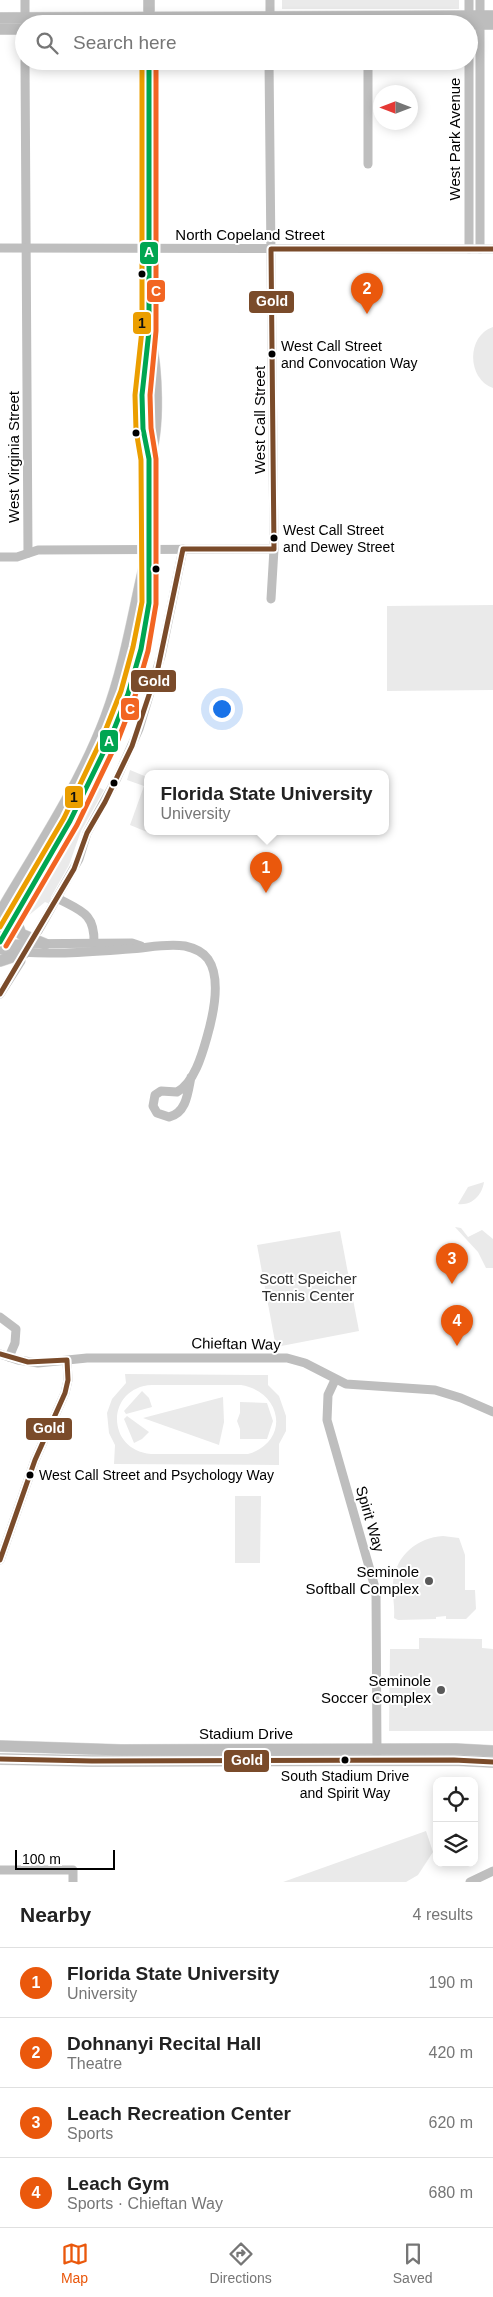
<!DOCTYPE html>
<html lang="en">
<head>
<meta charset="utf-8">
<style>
	:root { --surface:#fff; --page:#f6f6f6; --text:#222; --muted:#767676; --line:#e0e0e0; --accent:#ea580c }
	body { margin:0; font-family:Helvetica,sans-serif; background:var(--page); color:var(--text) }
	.controls { position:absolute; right:15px; bottom:15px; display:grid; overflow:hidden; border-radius:10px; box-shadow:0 2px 12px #0003 }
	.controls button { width:45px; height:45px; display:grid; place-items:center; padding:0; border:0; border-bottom:1px solid var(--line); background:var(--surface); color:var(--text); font:25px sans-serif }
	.compass { position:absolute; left:373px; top:85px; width:45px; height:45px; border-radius:50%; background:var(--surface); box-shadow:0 2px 12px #0003; rotate:270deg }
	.scale { position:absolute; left:15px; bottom:12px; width:100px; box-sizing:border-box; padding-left:5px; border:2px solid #000; border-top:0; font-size:14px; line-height:18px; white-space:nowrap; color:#000; -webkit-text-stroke:4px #fff; paint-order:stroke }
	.you { position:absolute; left:221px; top:708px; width:18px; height:18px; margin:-12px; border:4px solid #fff; border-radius:50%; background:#1a73e8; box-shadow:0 0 0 8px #1a73e833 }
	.badge { display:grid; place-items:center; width:32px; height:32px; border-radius:50%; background:var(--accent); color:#fff; font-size:16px; font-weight:700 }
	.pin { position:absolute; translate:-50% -41px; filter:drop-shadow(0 1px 2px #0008) }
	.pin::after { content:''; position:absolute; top:26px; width:18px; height:15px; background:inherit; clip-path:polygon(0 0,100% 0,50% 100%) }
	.popup { position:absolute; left:144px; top:770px; width:245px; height:65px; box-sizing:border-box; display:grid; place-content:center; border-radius:10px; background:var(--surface); filter:drop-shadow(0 1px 4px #0005); font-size:16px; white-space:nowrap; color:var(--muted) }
	.popup b { font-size:19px; color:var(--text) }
	.popup::after { content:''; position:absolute; left:50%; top:100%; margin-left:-10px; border:10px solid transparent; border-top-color:var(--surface) }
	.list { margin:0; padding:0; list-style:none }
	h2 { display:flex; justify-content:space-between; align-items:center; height:65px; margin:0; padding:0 20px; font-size:21px }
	h2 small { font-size:16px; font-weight:400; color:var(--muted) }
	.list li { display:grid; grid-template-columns:32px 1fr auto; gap:15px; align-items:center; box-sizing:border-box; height:70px; padding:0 20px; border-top:1px solid var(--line) }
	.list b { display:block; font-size:19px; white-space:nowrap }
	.list p { margin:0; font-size:16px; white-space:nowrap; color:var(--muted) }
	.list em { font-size:16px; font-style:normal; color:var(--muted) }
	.icon { flex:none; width:28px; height:28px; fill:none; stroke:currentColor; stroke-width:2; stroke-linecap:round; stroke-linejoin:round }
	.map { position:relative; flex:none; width:493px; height:1882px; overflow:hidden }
	.search { position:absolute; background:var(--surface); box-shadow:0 2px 12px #0003; left:15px; right:15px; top:15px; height:55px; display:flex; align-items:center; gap:12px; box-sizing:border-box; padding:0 18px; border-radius:28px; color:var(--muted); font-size:19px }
	.sheet { height:345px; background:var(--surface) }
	nav { display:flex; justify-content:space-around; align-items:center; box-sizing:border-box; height:70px; border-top:1px solid var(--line); background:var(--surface); font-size:14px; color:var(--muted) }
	nav a { display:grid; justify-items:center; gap:2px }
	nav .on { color:var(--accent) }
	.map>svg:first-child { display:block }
	.green { fill:#eaeaea; fill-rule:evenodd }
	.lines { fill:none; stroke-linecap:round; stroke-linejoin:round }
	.major-casing { stroke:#dbdbdb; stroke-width:12 }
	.minor { stroke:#bebebe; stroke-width:9 }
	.major { stroke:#bdbdbd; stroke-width:11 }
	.bus-1-casing { stroke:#fff; stroke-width:9 }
	.bus-2-casing { stroke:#fff; stroke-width:9 }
	.bus-3-casing { stroke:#fff; stroke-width:9 }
	.bus-4-casing { stroke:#fff; stroke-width:9 }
	.bus-1 { stroke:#00a651; stroke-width:5 }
	.bus-2 { stroke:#7a4b2a; stroke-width:5 }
	.bus-3 { stroke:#f26522; stroke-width:5 }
	.bus-4 { stroke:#eb9e00; stroke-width:5 }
	.bus-dot { fill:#000; stroke:#fff; stroke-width:2 }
	.poi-dot { fill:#595959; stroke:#fff; stroke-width:2 }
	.labels { text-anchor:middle; stroke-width:4; stroke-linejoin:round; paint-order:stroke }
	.bus-label { font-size:14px; fill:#000; stroke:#fff; text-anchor:start }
	.street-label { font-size:15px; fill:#000; stroke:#fff }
	.park-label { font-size:15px; fill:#2f2f2f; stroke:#fff }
	.poi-label { font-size:15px; fill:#000; stroke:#fff; text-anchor:end }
	.line-badge { stroke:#fff; stroke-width:2 }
	.badge-label { font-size:14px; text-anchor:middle; font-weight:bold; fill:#fff }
	.pale-badge-label { font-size:14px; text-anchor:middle; font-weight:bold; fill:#111 }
</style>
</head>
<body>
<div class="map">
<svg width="493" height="1882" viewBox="0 0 493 1882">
	<rect width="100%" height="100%" fill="#fff"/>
	<g class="green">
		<rect x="282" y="0" width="177" height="9"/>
		<path d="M493 327V388C467 379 466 336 493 327Z"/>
		<polygon points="493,605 493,690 387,691 387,606"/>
		<polygon points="130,770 147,777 147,832 130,825 144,786 127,780"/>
		<polygon points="97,786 104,790 81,831 69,865 51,897 50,904 45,902 22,921"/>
		<path d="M484 1182C482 1195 472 1206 458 1204L468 1187Z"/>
		<polygon points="455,1227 461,1228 468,1237 482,1230 493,1239 493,1268 486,1268 478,1252"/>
		<polygon points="340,1231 359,1331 276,1347 257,1245"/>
		<path d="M125 1374 268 1375V1385L279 1396 286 1416V1431L279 1444V1465L114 1464 115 1445 109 1433 107 1413 112 1399 126 1383ZM152 1385H241C283 1392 290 1442 248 1454H151C105 1450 106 1387 152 1385Z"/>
		<polygon points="142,1391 149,1398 152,1407 126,1414 124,1411"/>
		<polygon points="223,1397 224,1422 219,1445 143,1418"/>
		<polygon points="240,1402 267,1403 273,1421 267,1439 240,1439 240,1429 237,1421 240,1413"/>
		<polygon points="127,1416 149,1432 142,1439 134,1443 124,1419"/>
		<polygon points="235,1496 261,1496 260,1563 235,1563"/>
		<path d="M443 1536 459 1538 465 1555V1590H475L476 1609 466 1619H446V1616L436 1617V1619L398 1620 394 1618C395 1606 392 1595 393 1583 395 1556 418 1537 443 1536Z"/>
		<polygon points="419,1638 482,1639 482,1648 493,1649 493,1731 389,1731 390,1649 419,1649"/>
		<polygon points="426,1831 433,1852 418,1875 406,1882 283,1882"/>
	</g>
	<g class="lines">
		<defs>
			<g id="major">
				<polyline points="149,0 149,23"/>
				<polyline points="0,18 493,16"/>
				<polyline points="469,24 493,24"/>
				<polyline points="0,29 24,29"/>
				<path d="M149 459C160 428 157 369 150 337"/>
				<path d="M0 913C37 850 80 786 106 717 125 666 133 615 145 563"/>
				<polyline points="17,913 17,924 21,934 45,944"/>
				<path d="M0 942C62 837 133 727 149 603 151 585 149 567 149 550 148 519 149 489 149 459 138 424 142 366 149 331V61"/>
				<polyline points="0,961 24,953"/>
				<polyline points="0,1746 121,1750 456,1749 493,1751"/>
				<polyline points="0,1759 92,1761 454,1760 493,1762"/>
			</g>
		</defs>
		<use href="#major" class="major-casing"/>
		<g class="minor">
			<polyline points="25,0 25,22"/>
			<polyline points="270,24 270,0"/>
			<polyline points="25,61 28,553"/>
			<polyline points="269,61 274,549 271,599"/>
			<polyline points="368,164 368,61"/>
			<polyline points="0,248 493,249"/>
			<polyline points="469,249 469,0"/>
			<polyline points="480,249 480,0"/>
			<polyline points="0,557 17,557 38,550 274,549"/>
			<path d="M57 898C81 911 95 913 94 943"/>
			<polyline points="38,931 79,859 87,833 117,778 139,729 161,656 183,549"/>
			<polyline points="0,944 132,943 141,946"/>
			<path d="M0 950C42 956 87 952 129 949 147 948 166 943 185 946 194 948 203 952 208 959 222 979 213 1016 207 1037 202 1055 194 1083 177 1092L161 1091 155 1095 153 1106 157 1113 169 1117C187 1113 188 1091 191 1077"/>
			<polyline points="0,994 21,961"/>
			<polyline points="0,1317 16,1329 15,1343 9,1357"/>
			<polyline points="0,1354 18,1360 38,1363 87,1358 287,1358 305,1363 346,1384 435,1390 461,1398 493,1412"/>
			<polyline points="335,1380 328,1395 327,1420 376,1591 377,1754"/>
			<polyline points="0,1560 35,1460 65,1393 68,1380 67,1360"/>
			<polyline points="0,1870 73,1870 73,1882"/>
			<polyline points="470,1882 493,1871"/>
		</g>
		<use href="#major" class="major"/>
		<defs>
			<polyline id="bus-1" points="0,942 70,821 111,737 128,694 141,649 149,603 149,459 143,429 142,395 149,331 149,61"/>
			<g id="bus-2">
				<polyline points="0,994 74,869 87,833 105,802 132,746 158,668 183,549 274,549 271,249 493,249"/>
				<polyline points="0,1354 28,1362 67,1360 68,1380 65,1393 35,1460 0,1560"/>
				<polyline points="0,1759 92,1761 454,1760 493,1762"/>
			</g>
			<polyline id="bus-3" points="6,946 77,825 118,740 135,696 148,651 156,604 156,459 151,428 150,395 156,331 156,61"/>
			<polyline id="bus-4" points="0,927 64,818 104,734 121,691 133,647 142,602 141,460 136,430 135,395 142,330 142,61"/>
		</defs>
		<use href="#bus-1" class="bus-1-casing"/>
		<use href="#bus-2" class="bus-2-casing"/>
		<use href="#bus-3" class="bus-3-casing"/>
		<use href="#bus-4" class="bus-4-casing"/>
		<use href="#bus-1" class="bus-1"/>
		<use href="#bus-2" class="bus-2"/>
		<use href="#bus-3" class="bus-3"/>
		<use href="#bus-4" class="bus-4"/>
	</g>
	<g class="bus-dot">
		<circle cx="142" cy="274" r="4.5"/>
		<circle cx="272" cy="354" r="4.5"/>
		<circle cx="136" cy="433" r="4.5"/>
		<circle cx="274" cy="538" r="4.5"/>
		<circle cx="156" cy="569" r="4.5"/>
		<circle cx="114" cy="783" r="4.5"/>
		<circle cx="30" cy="1475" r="4.5"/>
		<circle cx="345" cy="1760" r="4.5"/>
	</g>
	<g class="poi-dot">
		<circle cx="429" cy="1581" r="5"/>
		<circle cx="441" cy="1690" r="5"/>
	</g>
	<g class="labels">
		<g class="bus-label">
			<text x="281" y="351">West Call Street<tspan x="281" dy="17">and Convocation Way</tspan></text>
			<text x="283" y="535">West Call Street<tspan x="283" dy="17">and Dewey Street</tspan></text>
			<text x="39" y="1480">West Call Street and Psychology Way</text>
			<text x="345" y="1781" text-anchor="middle">South Stadium Drive<tspan x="345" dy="17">and Spirit Way</tspan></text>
		</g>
		<g class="street-label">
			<text transform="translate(455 139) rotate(-90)" y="5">West Park Avenue</text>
			<text x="250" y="240">North Copeland Street</text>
			<text transform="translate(260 420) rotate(-90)" y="5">West Call Street</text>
			<text transform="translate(14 457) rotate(-90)" y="5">West Virginia Street</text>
			<text transform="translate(236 1344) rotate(1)" y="5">Chieftan Way</text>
			<text transform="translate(370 1519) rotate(74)" y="5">Spirit Way</text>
			<text x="246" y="1739">Stadium Drive</text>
		</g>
		<g class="park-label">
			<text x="308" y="1284">Scott Speicher<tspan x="308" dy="17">Tennis Center</tspan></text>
		</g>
		<g class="poi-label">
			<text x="419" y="1577">Seminole<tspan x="419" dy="17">Softball Complex</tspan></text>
			<text x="431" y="1686">Seminole<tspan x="431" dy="17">Soccer Complex</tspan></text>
		</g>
	</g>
	<g class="line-badge">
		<rect x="139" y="241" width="20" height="24" rx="5" fill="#00a651"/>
		<rect x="146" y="279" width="20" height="24" rx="5" fill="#f26522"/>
		<rect x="248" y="290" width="47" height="24" rx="5" fill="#7a4b2a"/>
		<rect x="132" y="311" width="20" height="24" rx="5" fill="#eb9e00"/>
		<rect x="130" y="669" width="47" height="24" rx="5" fill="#7a4b2a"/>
		<rect x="120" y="697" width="20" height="24" rx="5" fill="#f26522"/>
		<rect x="99" y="729" width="20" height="24" rx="5" fill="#00a651"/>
		<rect x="64" y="785" width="20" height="24" rx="5" fill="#eb9e00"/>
		<rect x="25" y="1417" width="48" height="24" rx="5" fill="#7a4b2a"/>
		<rect x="223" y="1749" width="47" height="24" rx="5" fill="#7a4b2a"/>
	</g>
	<g class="badge-label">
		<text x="149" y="257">A</text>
		<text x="156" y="296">C</text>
		<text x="272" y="306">Gold</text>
		<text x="154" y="686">Gold</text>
		<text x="130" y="714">C</text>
		<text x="109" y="746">A</text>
		<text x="49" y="1433">Gold</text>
		<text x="247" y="1765">Gold</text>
	</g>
	<g class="pale-badge-label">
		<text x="142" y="328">1</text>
		<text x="74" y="802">1</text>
	</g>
</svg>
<div class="controls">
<button><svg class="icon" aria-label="locate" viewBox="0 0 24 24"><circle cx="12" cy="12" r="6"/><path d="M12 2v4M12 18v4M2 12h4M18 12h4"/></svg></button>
<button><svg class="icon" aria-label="layers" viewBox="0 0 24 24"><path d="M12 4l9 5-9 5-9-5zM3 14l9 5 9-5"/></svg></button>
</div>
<svg class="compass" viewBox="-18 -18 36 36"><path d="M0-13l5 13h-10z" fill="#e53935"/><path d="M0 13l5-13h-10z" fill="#767676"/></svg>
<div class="scale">100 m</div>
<div class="you"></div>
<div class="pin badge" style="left:266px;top:893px">1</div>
<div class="popup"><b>Florida State University</b>University</div>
<div class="pin badge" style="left:367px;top:314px">2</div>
<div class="pin badge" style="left:452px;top:1284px">3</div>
<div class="pin badge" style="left:457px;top:1346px">4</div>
<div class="search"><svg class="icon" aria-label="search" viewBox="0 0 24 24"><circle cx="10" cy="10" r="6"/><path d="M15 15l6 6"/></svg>Search here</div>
</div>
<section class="sheet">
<h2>Nearby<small>4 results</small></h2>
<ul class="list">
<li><span class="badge">1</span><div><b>Florida State University</b><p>University</p></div><em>190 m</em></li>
<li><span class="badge">2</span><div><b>Dohnanyi Recital Hall</b><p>Theatre</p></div><em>420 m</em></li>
<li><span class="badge">3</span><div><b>Leach Recreation Center</b><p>Sports</p></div><em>620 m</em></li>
<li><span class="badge">4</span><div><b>Leach Gym</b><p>Sports · Chieftan Way</p></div><em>680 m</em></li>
</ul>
</section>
<nav>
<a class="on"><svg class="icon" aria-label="map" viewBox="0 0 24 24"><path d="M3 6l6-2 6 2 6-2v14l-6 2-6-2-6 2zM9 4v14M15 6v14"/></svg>Map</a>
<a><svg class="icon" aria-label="directions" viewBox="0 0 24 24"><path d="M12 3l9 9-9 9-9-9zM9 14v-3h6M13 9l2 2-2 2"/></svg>Directions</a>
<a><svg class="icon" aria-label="saved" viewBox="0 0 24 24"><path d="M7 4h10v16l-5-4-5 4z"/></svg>Saved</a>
</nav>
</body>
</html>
